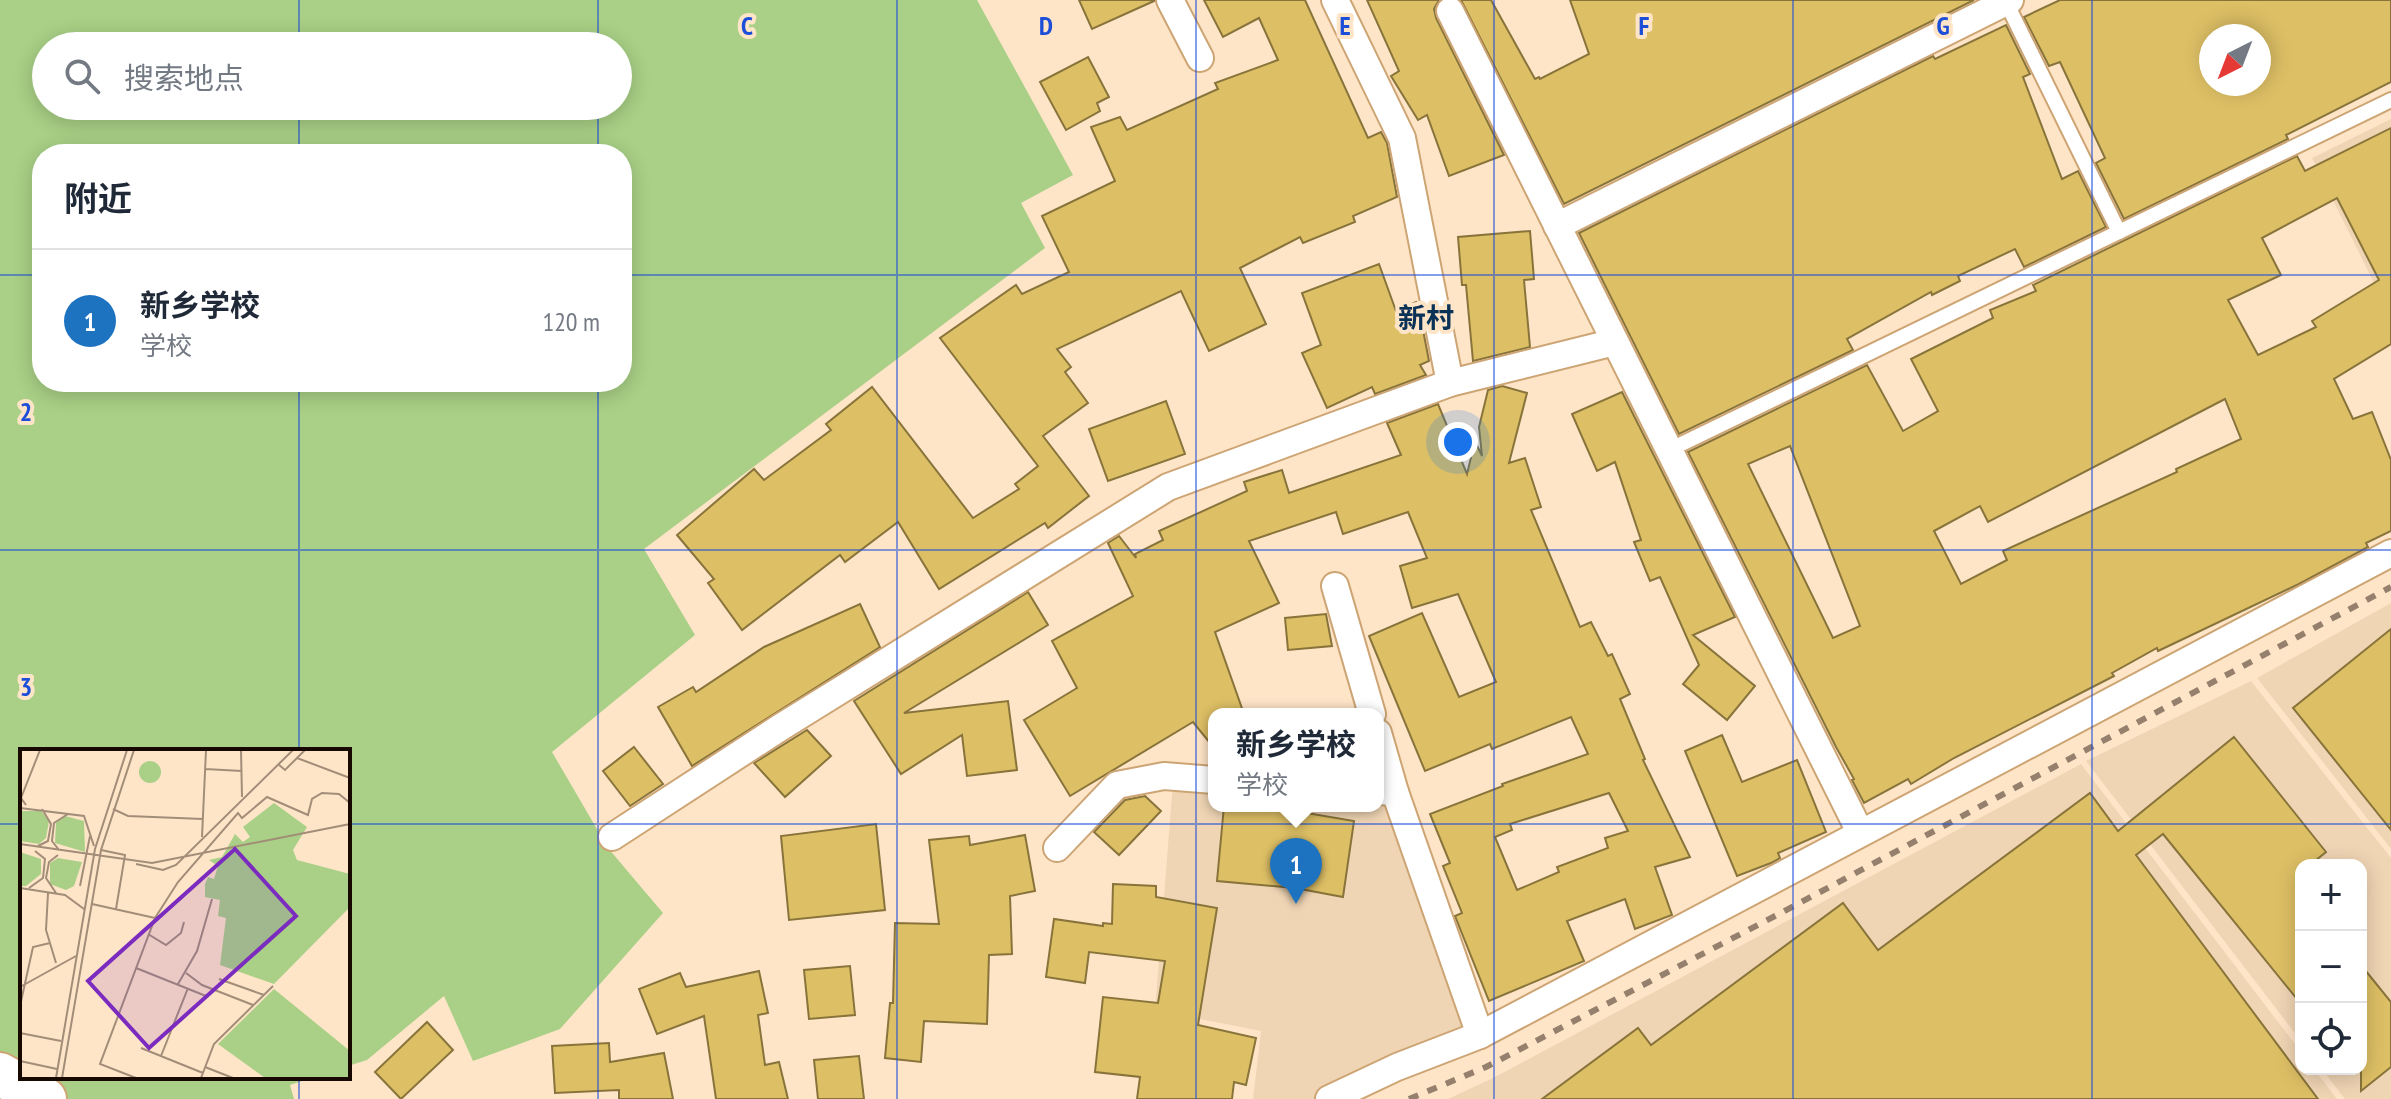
<!DOCTYPE html>
<html lang="zh">
<head>
<meta charset="utf-8">
<style>
	:root { --surface:#fff; --page:#f2f2f3; --text:#1f2937; --muted:#747a83; --line:#e0e1e3; --accent:#1d73c0 }
	body { margin:0; font-family:"PT Sans Narrow","Noto Sans SC",sans-serif; background:var(--page); color:var(--text) }
	.controls { position:absolute; right:24px; bottom:24px; display:grid; overflow:hidden; border-radius:16px; box-shadow:0 4px 20px #0003 }
	.controls button { width:72px; height:72px; display:grid; place-items:center; padding:0; border:0; border-bottom:2px solid var(--line); background:var(--surface); color:var(--text); font:40px sans-serif }
	.compass { position:absolute; left:2199px; top:24px; width:72px; height:72px; border-radius:50%; background:var(--surface); box-shadow:0 4px 20px #0003; rotate:222deg }
	.you { position:absolute; left:1458px; top:442px; width:28px; height:28px; margin:-20px; border:6px solid #fff; border-radius:50%; background:#1a73e8; box-shadow:0 0 0 12px #1a73e833 }
	.badge { display:grid; place-items:center; width:52px; height:52px; border-radius:50%; background:var(--accent); color:#fff; font-size:26px; font-weight:700 }
	.pin { position:absolute; translate:-50% -66px; filter:drop-shadow(0 2px 4px #0008) }
	.pin::after { content:''; position:absolute; top:42px; width:28px; height:24px; background:inherit; clip-path:polygon(0 0,100% 0,50% 100%) }
	.popup { position:absolute; left:1208px; top:708px; width:176px; height:104px; box-sizing:border-box; display:grid; place-content:center; border-radius:16px; background:var(--surface); filter:drop-shadow(0 2px 6px #0005); font-size:26px; white-space:nowrap; color:var(--muted) }
	.popup b { font-size:30px; color:var(--text) }
	.popup::after { content:''; position:absolute; left:50%; top:100%; margin-left:-16px; border:16px solid transparent; border-top-color:var(--surface) }
	.list { margin:0; padding:0; list-style:none }
	h2 { display:flex; justify-content:space-between; align-items:center; height:104px; margin:0; padding:0 32px; font-size:34px }
	h2 small { font-size:26px; font-weight:400; color:var(--muted) }
	.list li { display:grid; grid-template-columns:52px 1fr auto; gap:24px; align-items:center; box-sizing:border-box; height:144px; padding:0 32px; border-top:2px solid var(--line) }
	.list b { display:block; font-size:30px; white-space:nowrap }
	.list p { margin:0; font-size:26px; white-space:nowrap; color:var(--muted) }
	.list em { font-size:26px; font-style:normal; color:var(--muted) }
	.icon { flex:none; width:44px; height:44px; fill:none; stroke:currentColor; stroke-width:2; stroke-linecap:round; stroke-linejoin:round }
	.map { position:relative; flex:none; width:2391px; height:1099px; overflow:hidden }
	.search { position:absolute; background:var(--surface); box-shadow:0 4px 20px #0003; left:32px; top:32px; width:600px; height:88px; display:flex; align-items:center; gap:20px; box-sizing:border-box; padding:0 28px; border-radius:44px; color:var(--muted); font-size:30px }
	.panel { position:absolute; background:var(--surface); box-shadow:0 4px 20px #0003; left:32px; top:144px; width:600px; height:248px; border-radius:32px }
	.map>svg:first-child { display:block }
	.built { fill:#f0d5b4 }
	.green { fill:#a9d086; fill-rule:evenodd }
	.building { fill:#ddbf65; stroke:#88743b; stroke-width:2; fill-rule:evenodd }
	.lines { fill:none; stroke-linecap:round; stroke-linejoin:round }
	.lane-casing { stroke:#cda574; stroke-width:18 }
	.street-casing { stroke:#cda574; stroke-width:30 }
	.primary-casing { stroke:#cda574; stroke-width:46 }
	.lane { stroke:#fff; stroke-width:14 }
	.street { stroke:#fff; stroke-width:26 }
	.primary { stroke:#fff; stroke-width:42 }
	.rail { stroke:#94806c; stroke-width:6; stroke-dasharray:10 10; stroke-linecap:butt }
	.grid { fill:none; stroke:#1d4ed8; stroke-width:2; stroke-opacity:0.55 }
	.labels { text-anchor:middle; stroke-width:8; stroke-linejoin:round; paint-order:stroke }
	.quarter-label { font-size:28px; font-weight:bold; fill:#0a3257; stroke:#ffe5c8 }
	.inset-road { fill:none; stroke:#a28d78; stroke-width:2 }
	.view { fill:#7b2cbf; fill-opacity:0.15; stroke:#7b2cbf; stroke-width:4 }
	.inset-edge { fill:none; stroke:#170900; stroke-width:4 }
	.grid-label { font-size:26px; text-anchor:middle; font-weight:bold; fill:#1d4ed8; stroke:#ffe5c8; stroke-width:8; stroke-linejoin:round; paint-order:stroke }
</style>
</head>
<body>
<div class="map">
<svg width="2391" height="1099" viewBox="0 0 2391 1099">
	<rect width="100%" height="100%" fill="#ffe5c8"/>
	<g class="built">
		<polygon points="2391,119 2391,317 2312,158"/>
		<polygon points="2391,603 2391,849 2257,678"/>
		<polygon points="2251,681 2391,858 2391,1099 2345,1099 2322,1069 2361,1069 2361,865 2301,865 2301,1041 2086,761"/>
		<polygon points="2081,764 2301,1052 2301,1069 2314,1069 2337,1099 1448,1099 1493,1078"/>
		<polygon points="1173,782 1214,785 1214,806 1378,806 1378,796 1392,797 1473,1032 1317,1099 1253,1099 1261,1031 1155,1010"/>
	</g>
	<path class="green" d="M0 0H977L1073 175 1021 203 1045 248 644 549 695 635 552 752 608 848 663 913 560 1029 473 1061 444 996 367 1060 348 1066V751H22V1077H314L290 1085 294 1099H0ZM46 46H618V106H46ZM42 154H622V382H42Z"/>
	<g class="building">
		<polygon points="1079,0 1154,0 1154,1 1092,29"/>
		<polygon points="1204,0 1305,0 1368,138 1381,132 1387,143 1397,197 1353,216 1355,222 1303,243 1300,237 1240,268 1266,324 1209,351 1181,291 1057,349 1071,367 1065,372 1088,403 1043,436 1089,496 1048,528 1045,523 939,589 898,522 845,562 840,555 742,630 708,583 714,579 677,535 754,469 764,480 831,430 826,424 872,387 973,518 1019,489 1015,484 1038,466 940,338 1016,285 1022,294 1069,272 1042,216 1115,181 1091,127 1120,117 1127,130 1218,89 1215,83 1278,60 1259,18 1223,37"/>
		<polygon points="1367,0 1439,0 1434,9 1436,18 1504,155 1449,176 1427,115 1418,120 1391,76 1399,71"/>
		<polygon points="1461,0 1491,0 1535,79 1539,77 1540,79 1589,54 1570,0 1974,0 1564,204"/>
		<path d="M2060 0H2391V82L2286 135 2288 139 2124 219 2096 163 2105 158 2060 62 2049 66 2024 17ZM2211 36H2259V84H2211Z"/>
		<polygon points="2006,25 2030,74 2023,77 2062,179 2078,171 2106,227 2024,267 2015,249 1958,276 1960,281 1932,295 1931,292 1847,339 1853,350 1679,434 1579,233 1933,56 1935,59"/>
		<polygon points="1088,57 1109,97 1097,103 1100,111 1066,130 1040,82"/>
		<path d="M2391 128V344L2334 379 2353 419 2372 412 2391 460V531L2366 543 2368 547 2299 584 2158 651 2157 648 2112 673 2114 676 1954 758 1911 784 1908 779 1864 803 1852 780 1854 779 1836 747 1688 452 1867 365 1903 431 1938 411 1911 359 1993 318 1990 310 2036 291 2033 285 2297 156 2305 171ZM2337 198 2379 280 2312 321 2316 327 2258 355 2228 300 2281 275 2262 238ZM2225 399 2241 439 2176 469 2177 472 2003 551 2007 560 1961 584 1934 531 1980 506 1988 522ZM1790 446 1860 626 1833 638 1748 464Z"/>
		<polygon points="1530,231 1534,279 1524,280 1530,347 1473,361 1466,285 1462,285 1458,237"/>
		<polygon points="1379,264 1396,311 1416,302 1419,309 1429,361 1420,365 1426,375 1375,394 1372,387 1327,408 1302,353 1321,345 1302,293"/>
		<path d="M1502 386 1527 393 1509 463 1525 458 1541 507 1531 510 1580 627 1591 622 1608 656 1612 654 1630 694 1620 699 1645 759 1643 760 1690 857 1655 867 1672 915 1635 929 1625 899 1567 921 1584 961 1489 1001 1455 916 1462 913 1443 866 1450 863 1430 814 1503 786 1502 784 1588 754 1571 717 1492 749 1490 744 1425 771 1369 636 1422 613 1459 697 1496 682 1458 594 1412 608 1400 566 1427 558 1408 512 1343 534 1336 512 1249 541 1279 603 1215 632 1244 714H1214V748L1193 722 1070 796 1024 720 1077 688 1052 641 1133 596 1108 543 1119 536 1136 558 1135 554 1163 540 1159 531 1247 491 1244 482 1282 470 1289 493 1401 455 1387 423 1438 404 1467 474 1475 441 1482 456 1479 427 1488 390ZM1609 793 1628 831 1605 838 1608 848 1557 867 1559 872 1517 890 1495 837 1512 830 1510 824Z"/>
		<polygon points="1622,392 1735,617 1693,635 1755,686 1727,720 1683,684 1699,665 1660,577 1650,581 1634,542 1641,540 1615,462 1597,471 1572,414"/>
		<polygon points="1166,401 1185,454 1108,481 1089,429"/>
		<polygon points="1028,592 1048,625 904,713 1008,701 1017,770 967,776 962,735 901,774 854,701"/>
		<polygon points="860,604 880,647 692,766 658,707 693,687 696,692 764,647"/>
		<polygon points="1326,614 1332,646 1288,650 1285,618"/>
		<polygon points="2391,629 2391,830 2293,708"/>
		<polygon points="807,730 831,756 785,797 754,763"/>
		<polygon points="1722,735 1742,782 1797,760 1826,832 1778,853 1780,858 1771,863 1737,876 1685,751"/>
		<polygon points="2234,737 2326,852 2310,865 2301,865 2301,1004 2163,834 2136,855 2318,1099 1542,1099 1638,1028 1651,1045 1843,903 1878,950 2090,793 2118,831"/>
		<polygon points="634,747 663,784 630,806 603,771"/>
		<polygon points="1145,796 1161,811 1119,855 1094,832 1125,800"/>
		<polygon points="1224,806 1289,810 1354,821 1343,897 1295,888 1217,881"/>
		<polygon points="876,824 885,910 789,920 781,836"/>
		<polygon points="1025,835 1035,891 1010,896 1012,954 989,955 987,1024 924,1021 921,1062 885,1058 890,1003 893,1003 895,923 939,924 929,840 969,836 970,845"/>
		<polygon points="1113,884 1156,886 1156,897 1217,908 1198,1025 1256,1038 1246,1085 1234,1082 1232,1099 1137,1099 1140,1077 1095,1072 1103,997 1158,1003 1165,961 1089,952 1085,983 1046,977 1054,919 1103,926 1103,923 1112,924"/>
		<polygon points="2361,965 2391,1002 2391,1067 2361,1091"/>
		<polygon points="850,966 855,1015 809,1019 804,970"/>
		<polygon points="759,971 768,1013 758,1015 765,1065 779,1062 788,1099 716,1099 704,1016 657,1034 639,989 680,973 686,987"/>
		<polygon points="427,1022 453,1050 401,1099 375,1072"/>
		<polygon points="609,1043 610,1062 664,1053 673,1099 619,1099 619,1090 555,1093 552,1046"/>
		<polygon points="859,1056 864,1099 818,1099 814,1060"/>
	</g>
	<g class="lines">
		<defs>
			<g id="lane">
				<polyline points="2005,0 2119,232"/>
				<polyline points="1669,450 2391,100"/>
			</g>
			<g id="street">
				<polyline points="1170,0 1200,58"/>
				<polyline points="1335,0 1402,138 1450,383"/>
				<polyline points="1450,11 1860,832"/>
				<polyline points="1557,226 2010,0"/>
				<polyline points="1335,586 1372,714"/>
				<polyline points="1378,733 1395,792"/>
				<polyline points="1378,791 1395,792 1480,1035"/>
				<polyline points="612,837 781,727 1168,487 1450,383 1615,342"/>
				<polyline points="1057,848 1117,785 1164,776 1214,780"/>
				<polyline points="1329,1099 1397,1067 1480,1035 2391,553"/>
			</g>
			<polyline id="primary" points="0,1074 45,1099"/>
		</defs>
		<use href="#lane" class="lane-casing"/>
		<use href="#street" class="street-casing"/>
		<use href="#primary" class="primary-casing"/>
		<use href="#lane" class="lane"/>
		<use href="#street" class="street"/>
		<use href="#primary" class="primary"/>
		<polyline class="rail" points="1409,1099 1486,1067 1777,915 2391,587"/>
	</g>
	<path class="grid" d="M299 0V46M598 0V46M897 0V1099M1196 0V1099M1494 0V1099M1793 0V1099M2092 0V1099M299 106V154M598 106V154M0 275H42M622 275H2391M299 382V751M598 382V1099M0 550H2391M0 824H22M348 824H2391M299 1077V1099"/>
	<g class="labels">
		<g class="quarter-label">
			<text x="1426" y="328">新村</text>
		</g>
	</g>
	<g transform="translate(20 749)">
		<rect width="330" height="330" fill="#ffe5c8"/>
		<path d="M119 23a11 11 0 1 1 22 0a11 11 0 1 1-22 0ZM254 54 287 78 273 101 277 111 330 125V158L254 235 200 216 206 169 198 167 200 151 185 148V135L188 128 194 130 198 117 189 111 202 108 215 85 223 93 230 88 223 78ZM0 62H21L29 72 26 89 19 95 0 92ZM45 67 64 72 65 103 35 94 36 74ZM0 103 21 110V125L6 137H0ZM38 109 62 113 54 137 46 141 30 135V114ZM254 240 330 302V329H245L198 295Z" fill="#a9d086"/>
		<path class="inset-road" d="M221 1 222 48M277 9 330 29M258 15 265 21 285 1M185 20 222 22M6 56 1 49 20 1M0 59 64 67 74 97M93 60 108 67 183 70M182 88 186 1M0 95 132 114 330 75M18 97 28 92 31 75 22 60M39 101 32 92 34 74 48 65M81 101 105 106 96 160M116 115 143 121 156 116 273 1M60 137 70 87M0 139 45 146 64 160M9 139 23 129 25 110 15 102M28 144 26 181 36 214M36 144 26 129 29 113 38 106M72 155 135 169 80 315 116 329M135 169 158 133 218 64 222 69 247 48 288 66 292 50 302 44 319 45 330 54M128 185 146 196 161 184 164 173M116 219 186 247M166 224 182 236 233 256M199 230 244 246M158 235 177 202 192 150M0 238 56 207M0 257 13 198 30 194M0 284 41 292M121 299 183 324M141 307 168 239M0 312 37 320M185 318 213 329M36 329 75 100 107 1M42 329 81 101 114 1M181 329 194 295 253 237"/>
		<path class="view" d="M215 100 276 167 129 299 68 232Z"/>
		<rect width="330" height="330" class="inset-edge"/>
	</g>
	<g class="grid-label">
		<text x="747" y="35">C</text>
		<text x="1046" y="35">D</text>
		<text x="1345" y="35">E</text>
		<text x="1644" y="35">F</text>
		<text x="1943" y="35">G</text>
		<text x="26" y="421">2</text>
		<text x="26" y="696">3</text>
	</g>
</svg>
<div class="controls">
<button>+</button>
<button>−</button>
<button><svg class="icon" aria-label="locate" viewBox="0 0 24 24"><circle cx="12" cy="12" r="6"/><path d="M12 2v4M12 18v4M2 12h4M18 12h4"/></svg></button>
</div>
<svg class="compass" viewBox="-18 -18 36 36"><path d="M0-13l5 13h-10z" fill="#e53935"/><path d="M0 13l5-13h-10z" fill="#747a83"/></svg>
<div class="you"></div>
<div class="pin badge" style="left:1296px;top:904px">1</div>
<div class="popup"><b>新乡学校</b>学校</div>
<div class="search"><svg class="icon" aria-label="search" viewBox="0 0 24 24"><circle cx="10" cy="10" r="6"/><path d="M15 15l6 6"/></svg>搜索地点</div>
<section class="panel">
<h2>附近<small></small></h2>
<ul class="list">
<li><span class="badge">1</span><div><b>新乡学校</b><p>学校</p></div><em>120 m</em></li>
</ul>
</section>
</div>
</body>
</html>
